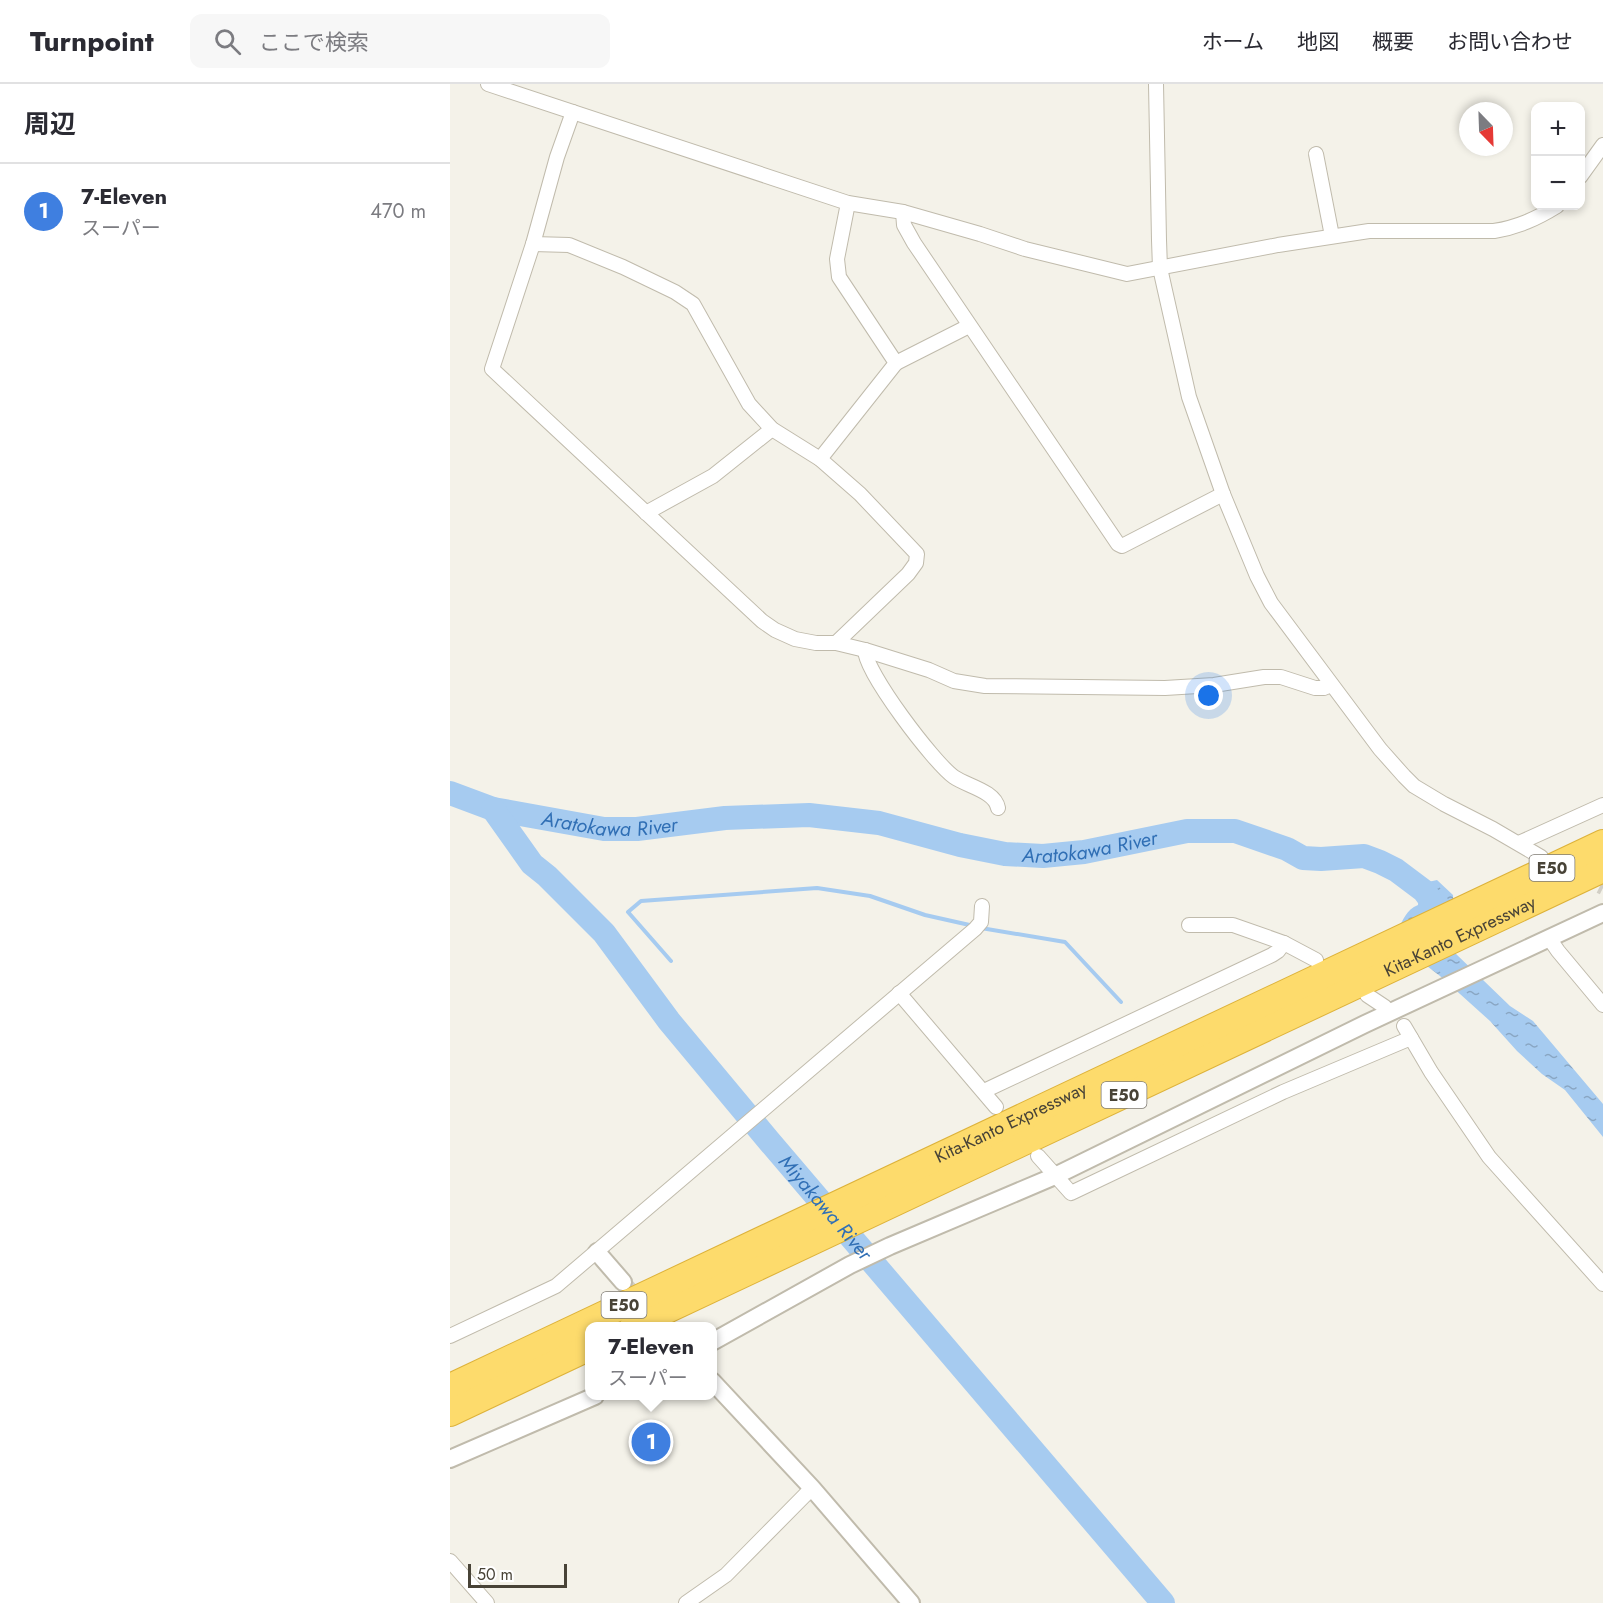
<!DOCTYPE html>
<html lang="ja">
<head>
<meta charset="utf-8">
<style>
	:root { --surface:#fff; --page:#f7f7f7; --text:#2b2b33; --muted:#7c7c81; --line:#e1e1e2; --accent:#b45309 }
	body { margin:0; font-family:Jost,"Noto Sans JP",sans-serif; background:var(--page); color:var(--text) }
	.controls { position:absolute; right:18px; top:18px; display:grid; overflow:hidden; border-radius:12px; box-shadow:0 3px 9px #0003 }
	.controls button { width:54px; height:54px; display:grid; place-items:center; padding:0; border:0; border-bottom:2px solid var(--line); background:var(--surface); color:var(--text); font:30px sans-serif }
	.compass { position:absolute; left:1009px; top:18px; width:54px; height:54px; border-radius:50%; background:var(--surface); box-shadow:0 3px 9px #0003; rotate:157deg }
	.scale { position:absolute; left:18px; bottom:15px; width:99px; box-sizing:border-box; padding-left:6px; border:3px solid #484337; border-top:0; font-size:16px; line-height:21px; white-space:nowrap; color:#484337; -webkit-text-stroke:4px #fff; paint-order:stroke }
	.you { position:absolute; left:759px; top:612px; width:21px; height:21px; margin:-15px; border:4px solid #fff; border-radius:50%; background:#1a73e8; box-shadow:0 0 0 9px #1a73e833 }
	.badge { display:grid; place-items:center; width:39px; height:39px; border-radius:50%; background:var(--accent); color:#fff; font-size:20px; font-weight:700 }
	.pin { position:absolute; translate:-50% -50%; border:3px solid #fff; box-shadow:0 2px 6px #0006 }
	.popup { position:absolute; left:135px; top:1238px; width:132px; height:78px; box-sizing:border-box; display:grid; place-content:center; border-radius:12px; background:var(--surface); filter:drop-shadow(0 2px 4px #0005); font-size:20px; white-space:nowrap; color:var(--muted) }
	.popup b { font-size:22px; color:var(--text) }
	.popup::after { content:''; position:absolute; left:50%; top:100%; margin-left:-12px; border:12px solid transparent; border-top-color:var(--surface) }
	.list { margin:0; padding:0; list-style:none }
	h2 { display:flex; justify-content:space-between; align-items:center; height:78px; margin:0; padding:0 24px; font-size:26px }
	h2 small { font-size:20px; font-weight:400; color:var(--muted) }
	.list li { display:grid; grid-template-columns:39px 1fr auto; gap:18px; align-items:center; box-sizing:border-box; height:96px; padding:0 24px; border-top:2px solid var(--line) }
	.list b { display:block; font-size:22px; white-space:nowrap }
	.list p { margin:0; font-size:20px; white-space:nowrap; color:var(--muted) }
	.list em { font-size:20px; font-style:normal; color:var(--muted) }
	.icon { flex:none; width:33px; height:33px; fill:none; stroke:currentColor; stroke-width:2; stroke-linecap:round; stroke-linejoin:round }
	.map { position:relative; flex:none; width:1153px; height:1519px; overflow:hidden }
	header { display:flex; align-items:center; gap:36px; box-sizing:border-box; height:84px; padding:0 30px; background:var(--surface); border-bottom:2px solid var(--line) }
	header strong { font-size:28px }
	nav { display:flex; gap:33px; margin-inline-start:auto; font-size:21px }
	.search { width:420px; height:54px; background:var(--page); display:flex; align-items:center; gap:15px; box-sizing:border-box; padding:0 21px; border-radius:12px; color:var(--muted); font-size:22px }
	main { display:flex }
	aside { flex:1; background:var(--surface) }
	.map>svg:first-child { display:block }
	.water { fill:url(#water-ripples) }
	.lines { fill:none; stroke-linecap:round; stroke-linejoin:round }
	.stream { stroke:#a6cbf0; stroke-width:4 }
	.river { stroke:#a6cbf0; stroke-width:24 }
	.minor-tunnel { stroke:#d2cfc5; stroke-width:14; stroke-dasharray:14 7; stroke-linecap:butt }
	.tertiary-tunnel { stroke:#d2cfc5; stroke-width:16; stroke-dasharray:16 8; stroke-linecap:butt }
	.minor-casing { stroke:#c0bbac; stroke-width:16 }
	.tertiary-casing { stroke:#c0bbac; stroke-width:20 }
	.motorway-casing { stroke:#ddb23a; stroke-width:28 }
	.minor { stroke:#fff; stroke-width:14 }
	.tertiary { stroke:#fff; stroke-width:16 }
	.motorway { stroke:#fddb6c; stroke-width:26 }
	.labels { text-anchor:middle; stroke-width:5; stroke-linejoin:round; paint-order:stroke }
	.shield { fill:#fff; stroke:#7f7b73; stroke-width:1.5 }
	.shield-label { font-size:16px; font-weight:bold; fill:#484337 }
	.street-label { font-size:18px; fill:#484337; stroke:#fff }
	.water-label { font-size:20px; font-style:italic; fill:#306fb5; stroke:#fff }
</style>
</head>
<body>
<header>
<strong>Turnpoint</strong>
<div class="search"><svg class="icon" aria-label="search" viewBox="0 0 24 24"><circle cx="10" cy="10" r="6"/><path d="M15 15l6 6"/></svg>ここで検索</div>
<nav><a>ホーム</a><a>地図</a><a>概要</a><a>お問い合わせ</a></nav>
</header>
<main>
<aside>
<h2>周辺<small></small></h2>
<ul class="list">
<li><span class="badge" style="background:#3f7fe0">1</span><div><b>7-Eleven</b><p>スーパー</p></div><em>470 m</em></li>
</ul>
</aside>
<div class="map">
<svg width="1153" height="1519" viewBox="0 0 1153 1519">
	<defs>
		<pattern id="water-ripples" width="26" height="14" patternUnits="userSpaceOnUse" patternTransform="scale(1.5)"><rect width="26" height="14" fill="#a6cbf0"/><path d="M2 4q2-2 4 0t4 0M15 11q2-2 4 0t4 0" fill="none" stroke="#89a6c3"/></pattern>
	</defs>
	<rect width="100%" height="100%" fill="#f4f2e9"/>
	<path class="water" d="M987 796 1003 811 1005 869 1060 922 1083 937 1153 1020V1053L1115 1006 1092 990 1067 967 1040 937 990 892 973 879 948 846C953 836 956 826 968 821L969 814 966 804 969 800Z"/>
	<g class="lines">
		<g class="stream">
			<polyline points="531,844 615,858 671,918"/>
			<polyline points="154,849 159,844"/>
			<polyline points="221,877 178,828 191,817 367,804 420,812 475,831 524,842"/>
		</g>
		<g class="river">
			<path id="s1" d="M0 709 43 725 154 745H187L275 734 359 731 429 739 510 761 555 770 593 772 634 768 737 747H785L837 765 853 774 871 775 914 772 930 778 946 786 974 807 980 815 981 829"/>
			<path id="s2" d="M43 725 82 780 97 792 154 849 219 937 319 1057 713 1519"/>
		</g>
		<polyline class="minor-tunnel" points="1131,793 1153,804"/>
		<polyline class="tertiary-tunnel" points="173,1198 212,1242"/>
		<defs>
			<g id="minor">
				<path d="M38 0 398 119 453 128 530 150 575 165 677 190 828 161 919 147H1044C1068 143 1086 135 1107 122"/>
				<polyline points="706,0 709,156 710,184 714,202 739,313 773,410 807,492 821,519 930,665 954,692 964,702 994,720 1043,745 1091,773"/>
				<polyline points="123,28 107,73 83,160 42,285 312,537 325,546 345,555 366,559 386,559 415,566 479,586 504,597 535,602 715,604 764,601 814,593 831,593 865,604 874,604 881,601"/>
				<polyline points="866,70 882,152"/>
				<polyline points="1130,93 1153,61"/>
				<polyline points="453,128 454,141 464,159 668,460 672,462 773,410"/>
				<polyline points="83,160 119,161 173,183 225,208 243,220 299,320 322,345 370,375 410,410 467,470 466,479 458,490 386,559"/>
				<polyline points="446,279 519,242"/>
				<polyline points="370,375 446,279 389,193 387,175 398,119"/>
				<polyline points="196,429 263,392 322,345"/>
				<path d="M415 566C415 588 484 679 504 693 517 702 545 707 548 724"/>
				<polyline points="1069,759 1153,721"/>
				<polyline points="739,841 783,841 834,859 866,876"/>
				<polyline points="1099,854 1108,867 1153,921"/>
				<polyline points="449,909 546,1023"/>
				<polyline points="917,911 935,923"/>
				<polyline points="954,942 981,988 1039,1073 1153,1200"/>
				<polyline points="534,1007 822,871 828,867 834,859"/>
				<polyline points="588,1072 621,1109 833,1008 961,954"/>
				<polyline points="0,1252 106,1202 525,845 531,838 532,822"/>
				<polyline points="0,1477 37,1519"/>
				<polyline points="236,1519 276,1491 362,1404"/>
			</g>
			<g id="tertiary">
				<polyline points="147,1168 173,1198"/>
				<polyline points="262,1258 400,1181 440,1162 605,1092 915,940 1153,829"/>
				<polyline points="262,1297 362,1404 461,1519"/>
				<polyline points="0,1375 145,1312"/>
			</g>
			<g id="motorway">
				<path id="s3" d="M183 1242 1153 785"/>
				<path id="s4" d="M0 1303 1153 759"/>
				<polyline points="0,1329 140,1263"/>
			</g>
		</defs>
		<use href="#minor" class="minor-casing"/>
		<use href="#tertiary" class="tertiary-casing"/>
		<use href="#motorway" class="motorway-casing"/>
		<use href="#minor" class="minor"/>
		<use href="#tertiary" class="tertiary"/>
		<use href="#motorway" class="motorway"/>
	</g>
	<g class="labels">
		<g class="shield">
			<rect x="1079.5" y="771" width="45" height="26" rx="4.5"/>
			<rect x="651.5" y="998" width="45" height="26" rx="4.5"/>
			<rect x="151.5" y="1208" width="45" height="26" rx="4.5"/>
		</g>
		<g class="shield-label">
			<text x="1102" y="790">E50</text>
			<text x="674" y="1017">E50</text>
			<text x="174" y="1227">E50</text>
		</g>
		<g class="street-label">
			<text dy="6" stroke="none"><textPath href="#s3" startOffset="914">Kita-Kanto Expressway</textPath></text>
			<text dy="6" stroke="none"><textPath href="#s4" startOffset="620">Kita-Kanto Expressway</textPath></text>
		</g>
		<g class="water-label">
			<text dy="7" stroke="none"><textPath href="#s1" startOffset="164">Aratokawa River</textPath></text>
			<text dy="7" stroke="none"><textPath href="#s1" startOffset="650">Aratokawa River</textPath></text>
			<text dy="7" stroke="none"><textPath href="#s2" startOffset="520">Miyakawa River</textPath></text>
		</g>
	</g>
</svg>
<div class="controls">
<button>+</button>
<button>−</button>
</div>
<svg class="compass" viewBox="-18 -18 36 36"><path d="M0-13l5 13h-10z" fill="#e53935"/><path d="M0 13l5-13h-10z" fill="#7c7c81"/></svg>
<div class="scale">50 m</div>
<div class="you"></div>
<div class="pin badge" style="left:201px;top:1358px;background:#3f7fe0">1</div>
<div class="popup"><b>7-Eleven</b>スーパー</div>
</div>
</main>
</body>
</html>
